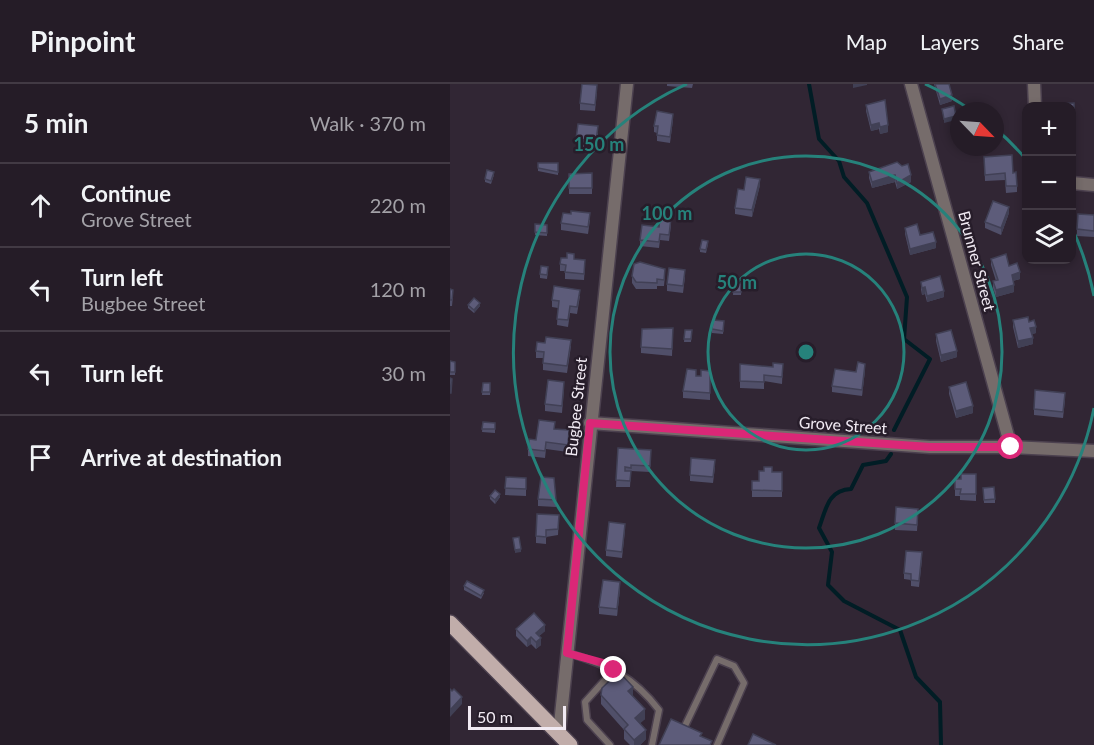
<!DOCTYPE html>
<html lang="en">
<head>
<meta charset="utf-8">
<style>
	:root { --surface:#251c27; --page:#312933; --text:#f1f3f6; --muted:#a3a1a7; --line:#423a44 }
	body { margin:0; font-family:Lato,sans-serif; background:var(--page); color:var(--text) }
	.controls { position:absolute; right:18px; top:18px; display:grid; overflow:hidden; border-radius:12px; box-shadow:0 3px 9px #0003 }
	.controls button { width:54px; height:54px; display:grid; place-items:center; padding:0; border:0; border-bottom:2px solid var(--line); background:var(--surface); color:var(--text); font:30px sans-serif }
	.compass { position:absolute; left:500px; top:18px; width:54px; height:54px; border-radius:50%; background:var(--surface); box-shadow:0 3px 9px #0003; rotate:115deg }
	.scale { position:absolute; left:18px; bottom:15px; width:98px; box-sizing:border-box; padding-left:6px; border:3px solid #f1eaf3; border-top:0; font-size:16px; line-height:21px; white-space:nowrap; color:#f1eaf3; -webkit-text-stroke:4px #271d2a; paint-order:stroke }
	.stop { position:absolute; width:18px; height:18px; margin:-14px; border:4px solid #db2777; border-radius:50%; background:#fff }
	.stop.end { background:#db2777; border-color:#fff; box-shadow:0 2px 6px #0008 }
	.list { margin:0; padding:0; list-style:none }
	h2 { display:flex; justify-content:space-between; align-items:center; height:78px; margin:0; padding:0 24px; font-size:26px }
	h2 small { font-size:20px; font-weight:400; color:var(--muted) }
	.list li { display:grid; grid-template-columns:39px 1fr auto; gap:18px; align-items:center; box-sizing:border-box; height:84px; padding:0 24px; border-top:2px solid var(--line) }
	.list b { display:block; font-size:22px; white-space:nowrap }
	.list p { margin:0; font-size:20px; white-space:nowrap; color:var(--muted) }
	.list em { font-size:20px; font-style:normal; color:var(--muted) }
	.icon { flex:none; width:33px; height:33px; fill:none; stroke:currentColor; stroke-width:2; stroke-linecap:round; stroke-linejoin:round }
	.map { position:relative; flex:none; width:644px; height:661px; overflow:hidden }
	header { display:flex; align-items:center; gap:36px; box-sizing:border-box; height:84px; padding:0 30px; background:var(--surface); border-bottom:2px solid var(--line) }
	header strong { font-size:28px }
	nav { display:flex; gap:33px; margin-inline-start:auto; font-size:21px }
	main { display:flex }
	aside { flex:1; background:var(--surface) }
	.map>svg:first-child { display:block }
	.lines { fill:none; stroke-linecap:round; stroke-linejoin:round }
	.stream { stroke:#011d25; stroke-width:4 }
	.service-casing { stroke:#4c414f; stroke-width:9 }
	.minor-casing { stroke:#4c414f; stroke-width:15 }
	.primary-casing { stroke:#4c414f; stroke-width:18 }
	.service { stroke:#766c6b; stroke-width:6 }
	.minor { stroke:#766c6b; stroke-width:12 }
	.primary { stroke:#c1adaa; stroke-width:15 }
	.wall { fill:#504f69 }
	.shaded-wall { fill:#414055 }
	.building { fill:#5d5c7a; stroke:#414055; stroke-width:1.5 }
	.route { stroke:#db2777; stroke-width:8 }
	.ring { fill:none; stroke:#26827b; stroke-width:3 }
	.labels { text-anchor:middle; stroke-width:5; stroke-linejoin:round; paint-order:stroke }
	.street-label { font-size:16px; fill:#f1eaf3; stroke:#271d2a }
	.centre { fill:#26827b; stroke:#271d2a; stroke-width:3 }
	.ring-label { font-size:18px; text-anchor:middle; font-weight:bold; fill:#26827b; stroke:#271d2a; stroke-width:5; stroke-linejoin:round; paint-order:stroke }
</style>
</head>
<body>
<header>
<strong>Pinpoint</strong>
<nav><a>Map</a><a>Layers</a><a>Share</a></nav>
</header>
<main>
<aside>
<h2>5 min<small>Walk · 370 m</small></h2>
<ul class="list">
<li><svg class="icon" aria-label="ahead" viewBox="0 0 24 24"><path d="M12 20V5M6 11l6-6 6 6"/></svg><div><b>Continue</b><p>Grove Street</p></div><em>220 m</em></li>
<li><svg class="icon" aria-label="left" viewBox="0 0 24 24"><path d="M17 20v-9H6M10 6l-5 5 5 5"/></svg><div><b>Turn left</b><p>Bugbee Street</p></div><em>120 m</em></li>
<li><svg class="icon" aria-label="left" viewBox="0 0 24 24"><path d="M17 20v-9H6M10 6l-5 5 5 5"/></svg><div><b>Turn left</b></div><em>30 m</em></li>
<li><svg class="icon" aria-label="arrive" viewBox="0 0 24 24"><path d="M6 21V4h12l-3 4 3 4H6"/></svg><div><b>Arrive at destination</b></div></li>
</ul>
</aside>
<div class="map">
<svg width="644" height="661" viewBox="0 0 644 661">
	<rect width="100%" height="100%" fill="#312634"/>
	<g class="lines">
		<g class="stream">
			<polyline points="359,0 369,55 389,77 394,93 417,119 457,213 454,255 480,275 444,346"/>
			<path d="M441 370 436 377 413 381 401 405C378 406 376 425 369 444L382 468 378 501 394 517 450 546 466 593 490 618 491 661"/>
		</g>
		<defs>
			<g id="service">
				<path d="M118 569C158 581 183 592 209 626L202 661"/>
				<polyline points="233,646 267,575 284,582 294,599 267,661"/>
				<polyline points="160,661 137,636 135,618 164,586"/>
			</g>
			<g id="minor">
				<polyline points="461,0 561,363"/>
				<polyline points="584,0 585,22"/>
				<polyline points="622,99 644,101"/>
				<polyline points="140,339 480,363 561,363 644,367"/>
				<polyline points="109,650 177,0"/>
			</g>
			<polyline id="primary" points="0,539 120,661"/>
		</defs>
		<use href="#service" class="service-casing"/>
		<use href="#minor" class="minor-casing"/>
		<use href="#primary" class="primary-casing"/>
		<use href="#service" class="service"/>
		<use href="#minor" class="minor"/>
		<use href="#primary" class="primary"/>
	</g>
	<g class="wall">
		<polygon points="217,0 243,0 242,4 217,2"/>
		<polygon points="484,0 499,0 502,17 490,21"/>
		<polygon points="147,7 145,27 130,26 130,19"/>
		<polygon points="624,19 625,53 621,53 621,22"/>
		<polygon points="416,21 438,48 430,50 429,45 421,47 416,27"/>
		<polygon points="223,36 220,59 207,57 207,49 204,48 204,42"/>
		<polygon points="148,49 146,64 126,62 126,55"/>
		<polygon points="534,73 563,89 567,102 567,108 556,109 555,96 535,97"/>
		<polygon points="447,78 461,98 447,105 445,98 422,104 419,94 419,88"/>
		<polygon points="88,79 108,79 108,91 88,87"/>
		<polygon points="142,89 142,110 119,110 119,90"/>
		<polygon points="44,91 41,100 35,98 35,95"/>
		<polygon points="310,101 302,133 285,130 285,124 294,106"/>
		<polygon points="559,129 551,151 535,144 535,138"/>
		<polygon points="121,130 140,136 138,150 111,146 111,139"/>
		<polygon points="644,131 644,153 627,152 627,145"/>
		<polygon points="85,140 97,141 97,152 85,151"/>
		<polygon points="221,141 219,157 210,156 209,164 190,162 190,156 209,143"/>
		<polygon points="455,144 470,151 486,164 460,171 455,150"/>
		<polygon points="258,160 256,169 250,168 250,165"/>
		<polygon points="124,175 135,182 134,196 115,195 115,187 110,187 110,180"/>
		<polygon points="541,175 559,182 570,195 563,197 564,208 546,213 543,204 543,197 546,197 541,181"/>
		<polygon points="98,186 97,195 90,194 90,190"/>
		<polygon points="215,191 214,202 207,202 207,205 186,205 182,199 182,192"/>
		<polygon points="235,193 233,209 217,207 217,200"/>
		<polygon points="284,198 292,199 291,211 283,211"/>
		<polygon points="471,198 494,213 477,218 475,210 472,211 471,205"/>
		<polygon points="0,205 3,212 2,222 0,222"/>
		<polygon points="130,212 127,230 120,229 118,243 107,241 108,224 102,223 102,216"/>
		<polygon points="18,221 30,222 24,229 18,224"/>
		<polygon points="563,236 579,238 586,249 582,250 583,260 568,264 563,243"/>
		<polygon points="274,240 273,250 262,249 262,245"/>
		<polygon points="223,244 222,272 191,269 191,263"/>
		<polygon points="235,246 242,246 241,258 234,258"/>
		<polygon points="486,250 507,273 491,278 486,257"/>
		<polygon points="121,262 117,289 93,286 93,274 86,274 86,267"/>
		<polygon points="0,277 5,278 5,291 0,291"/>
		<polygon points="290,280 323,283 333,280 332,300 314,297 314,305 290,304"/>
		<polygon points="415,286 412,312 382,308 382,302 406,288"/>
		<polygon points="260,287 260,316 233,314 233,307 246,292 251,292"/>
		<polygon points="33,299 40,299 40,311 32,311"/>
		<polygon points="499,303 523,329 506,334 499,310"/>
		<polygon points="114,304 112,329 95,327 95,320"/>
		<polygon points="615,316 613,334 584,331 584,325"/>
		<polygon points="33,338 45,339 45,349 32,348"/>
		<polygon points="105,345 119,353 118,368 96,365 95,374 78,372 78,365 86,356"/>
		<polygon points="168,364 201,366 200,388 181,387 180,403 166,403"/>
		<polygon points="265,383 263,399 240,397 240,391"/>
		<polygon points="322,388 332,388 332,413 302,413 302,397 309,397"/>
		<polygon points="526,390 526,417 510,416 510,412 505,412 505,395 511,395"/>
		<polygon points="56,393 76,400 76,412 55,411"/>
		<polygon points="533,404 545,415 545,419 534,419"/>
		<polygon points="40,412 50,413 45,420 40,415"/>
		<polygon points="88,415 106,416 106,423 88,422"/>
		<polygon points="109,431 108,451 96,453 96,460 86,459 86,452"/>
		<polygon points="468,432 467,447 445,446 445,439"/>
		<polygon points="175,446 172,474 156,472 156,466"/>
		<polygon points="472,475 469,503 461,502 461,496 454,495 454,489"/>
		<polygon points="14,502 34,509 31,515 14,506"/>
		<polygon points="170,505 167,532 149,530 149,523"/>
		<polygon points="66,545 95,547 89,552 91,561 86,565 81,560 77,563 66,552"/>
		<polygon points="151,611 183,612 195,635 190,639 196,655 190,661 180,661 174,655 174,646 151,620"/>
	</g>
	<g class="shaded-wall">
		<polygon points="403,0 417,0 417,1 403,4"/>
		<polygon points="502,11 502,17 490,21 490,15"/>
		<polygon points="506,32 506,36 494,39 494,35"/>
		<polygon points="429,39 429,45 421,47 421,41"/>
		<polygon points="438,41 438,48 430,50 430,43"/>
		<polygon points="445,91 445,98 422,104 422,98"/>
		<polygon points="461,91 461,98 447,105 447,99"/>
		<polygon points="310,95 310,101 302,133 302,126"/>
		<polygon points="559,123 559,129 551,151 551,144"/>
		<polygon points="486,158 486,164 460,171 460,165"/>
		<polygon points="570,188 570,195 562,197 562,191"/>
		<polygon points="564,201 564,208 546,213 546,206"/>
		<polygon points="475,203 475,210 472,211 472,204"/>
		<polygon points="494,207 494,213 477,218 477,212"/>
		<polygon points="30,219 30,222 24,229 24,226"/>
		<polygon points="586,243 586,249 580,251 580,244"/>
		<polygon points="583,254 583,260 568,264 568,257"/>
		<polygon points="507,267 507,273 491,278 491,271"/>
		<polygon points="415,280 415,286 412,312 412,306"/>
		<polygon points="523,322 523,329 506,334 506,327"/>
		<polygon points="50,410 50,413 45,420 45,416"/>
		<polygon points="71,465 71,468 65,469 65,466"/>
		<polygon points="170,498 170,505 167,532 167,525"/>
		<polygon points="95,541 95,547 86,555 86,549"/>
		<polygon points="81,553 81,560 77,563 77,557"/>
		<polygon points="91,554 91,561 86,565 86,558"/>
		<polygon points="183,603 183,613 178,607"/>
		<polygon points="12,613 12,620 0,633 0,626"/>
		<polygon points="195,625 195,635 185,644 185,634"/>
		<polygon points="196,646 196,655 190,661 184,661 184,656"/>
	</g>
	<g class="building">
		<polygon points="132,0 147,1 145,21 130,19"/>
		<polygon points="485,0 499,0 502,11 490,15"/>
		<polygon points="435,16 438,41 430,43 429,39 421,41 416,21"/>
		<polygon points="624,19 625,46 621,47 621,22 609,22 609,20"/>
		<polygon points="504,22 506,32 494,35 492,25"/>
		<polygon points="207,27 223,30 220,53 207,51 208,42 204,42"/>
		<polygon points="128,40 148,42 146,57 126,55"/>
		<polygon points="562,71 563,89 566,88 567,102 556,102 555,89 535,91 534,73"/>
		<polygon points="447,78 452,82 458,80 461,91 447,99 445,91 422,98 419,88"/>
		<polygon points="88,79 108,79 108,88 88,84"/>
		<polygon points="37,86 44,88 41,97 35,95"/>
		<polygon points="142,89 142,104 119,104 119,90"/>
		<polygon points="296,93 310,95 302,126 285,124 288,105 294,106"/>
		<polygon points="543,117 559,123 551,144 535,138"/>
		<polygon points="121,127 140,129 138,143 111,139 113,129 121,130"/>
		<polygon points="628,130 644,131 644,147 627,145"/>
		<polygon points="210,133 221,134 219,151 210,150 209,158 190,156 192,141 209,143"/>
		<polygon points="85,140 97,141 97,149 85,148"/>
		<polygon points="467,140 470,151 483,148 486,158 460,165 455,144"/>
		<polygon points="252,156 258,157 256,166 250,165"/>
		<polygon points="117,169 124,170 124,175 135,176 134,190 115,188 116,181 110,180 111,174 117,174"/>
		<polygon points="556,170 559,182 567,179 570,188 562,191 564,201 546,206 543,197 548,196 541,175"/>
		<polygon points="190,178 215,185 214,196 207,195 207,199 186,198 182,192 184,180"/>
		<polygon points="91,182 98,183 97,191 90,190"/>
		<polygon points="219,184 235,186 233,202 217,200"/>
		<polygon points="490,192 494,207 477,212 475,203 472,204 471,198"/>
		<polygon points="284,198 292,199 291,208 283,208"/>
		<polygon points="104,202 130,206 127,223 120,222 118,236 107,235 109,217 102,216"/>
		<polygon points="0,205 3,206 2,216 0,216"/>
		<polygon points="24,214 30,219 24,226 18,221"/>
		<polygon points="578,233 579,238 584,236 586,243 580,244 583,254 568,257 563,236"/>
		<polygon points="263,236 274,237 273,247 262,245"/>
		<polygon points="223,244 222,265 191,263 192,245"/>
		<polygon points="235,246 242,246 241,255 234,255"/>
		<polygon points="501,246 507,267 491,271 486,250"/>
		<polygon points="96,253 121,256 117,282 93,279 94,268 86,267 87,258 95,259"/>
		<polygon points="0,277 5,278 5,288 0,288"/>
		<polygon points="408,278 415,280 412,306 382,302 385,285 406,288"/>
		<polygon points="323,279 333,280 332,293 314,291 314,298 290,297 290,280 323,283"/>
		<polygon points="237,285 246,286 246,292 251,292 251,286 260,287 260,309 233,307"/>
		<polygon points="0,294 2,295 1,309 0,309"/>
		<polygon points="98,296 114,298 112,322 95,320"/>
		<polygon points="516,298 523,322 506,327 499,303"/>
		<polygon points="33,299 40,299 40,308 32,308"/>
		<polygon points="585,306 615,309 613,328 584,325"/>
		<polygon points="89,336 105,338 104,345 119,346 118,361 96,358 95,367 78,365 79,355 86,356"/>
		<polygon points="33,338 45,339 45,345 32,345"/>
		<polygon points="168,364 201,366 200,382 181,381 181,384 175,383 175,387 181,387 180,397 166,396"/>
		<polygon points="241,374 265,376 263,393 240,391"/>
		<polygon points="314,383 322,383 322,388 332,388 332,407 302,406 302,397 309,397 309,387 314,387"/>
		<polygon points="511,390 526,390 526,410 510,410 511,405 505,405 505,395 511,395"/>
		<polygon points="56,393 76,394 76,405 55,404"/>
		<polygon points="91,393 104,394 106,416 88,415"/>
		<polygon points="544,403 545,415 534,416 533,404"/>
		<polygon points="45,406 50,410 45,416 40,412"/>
		<polygon points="446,423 468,425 467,441 445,439"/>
		<polygon points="87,430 109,431 108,445 96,446 96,453 86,452"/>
		<polygon points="159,438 175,440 172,468 156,466"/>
		<polygon points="69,453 71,465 65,466 63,454"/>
		<polygon points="456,467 472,468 469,497 461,496 461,490 454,489"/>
		<polygon points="153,496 170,498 167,525 149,523"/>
		<polygon points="17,497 34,506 31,512 14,502"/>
		<polygon points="84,529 95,541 86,549 91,554 86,558 81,553 77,557 66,545"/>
		<polygon points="169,588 183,603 178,607 195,625 185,634 196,646 184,656 174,645 178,641 151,611 152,604"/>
		<polygon points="0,605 2,607 4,605 12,613 0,626"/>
		<polygon points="221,635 252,649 250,652 262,657 260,661 209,661"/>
		<polygon points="303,650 326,661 298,661"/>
	</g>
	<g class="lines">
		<polyline class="route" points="164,586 157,580 117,569 140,339 480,363 561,363"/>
	</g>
	<g class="ring">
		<circle cx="356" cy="268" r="98"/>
		<circle cx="356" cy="268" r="196"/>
		<path d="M644 324A293 293 0 1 1 237 0M475 0A293 293 0 0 1 522 27M546 45A293 293 0 0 1 575 74M622 144A293 293 0 0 1 644 212"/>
	</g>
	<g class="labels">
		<g class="street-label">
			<text transform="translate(527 177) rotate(75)" y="6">Brunner Street</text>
			<text transform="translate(126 323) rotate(-84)" y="6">Bugbee Street</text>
			<text transform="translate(393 341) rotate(4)" y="6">Grove Street</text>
		</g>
	</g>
	<circle cx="356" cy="268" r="9" class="centre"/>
	<g class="ring-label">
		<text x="149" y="67">150 m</text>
		<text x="217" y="136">100 m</text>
		<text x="287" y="205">50 m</text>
	</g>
</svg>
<div class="controls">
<button>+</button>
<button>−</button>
<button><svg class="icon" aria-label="layers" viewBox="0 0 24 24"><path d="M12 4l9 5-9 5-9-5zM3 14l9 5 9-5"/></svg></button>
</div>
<svg class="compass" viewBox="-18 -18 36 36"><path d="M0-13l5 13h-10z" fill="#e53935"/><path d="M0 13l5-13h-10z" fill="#a3a1a7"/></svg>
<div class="scale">50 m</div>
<div class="stop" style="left:561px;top:363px"></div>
<div class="stop end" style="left:164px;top:586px"></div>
</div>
</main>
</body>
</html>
